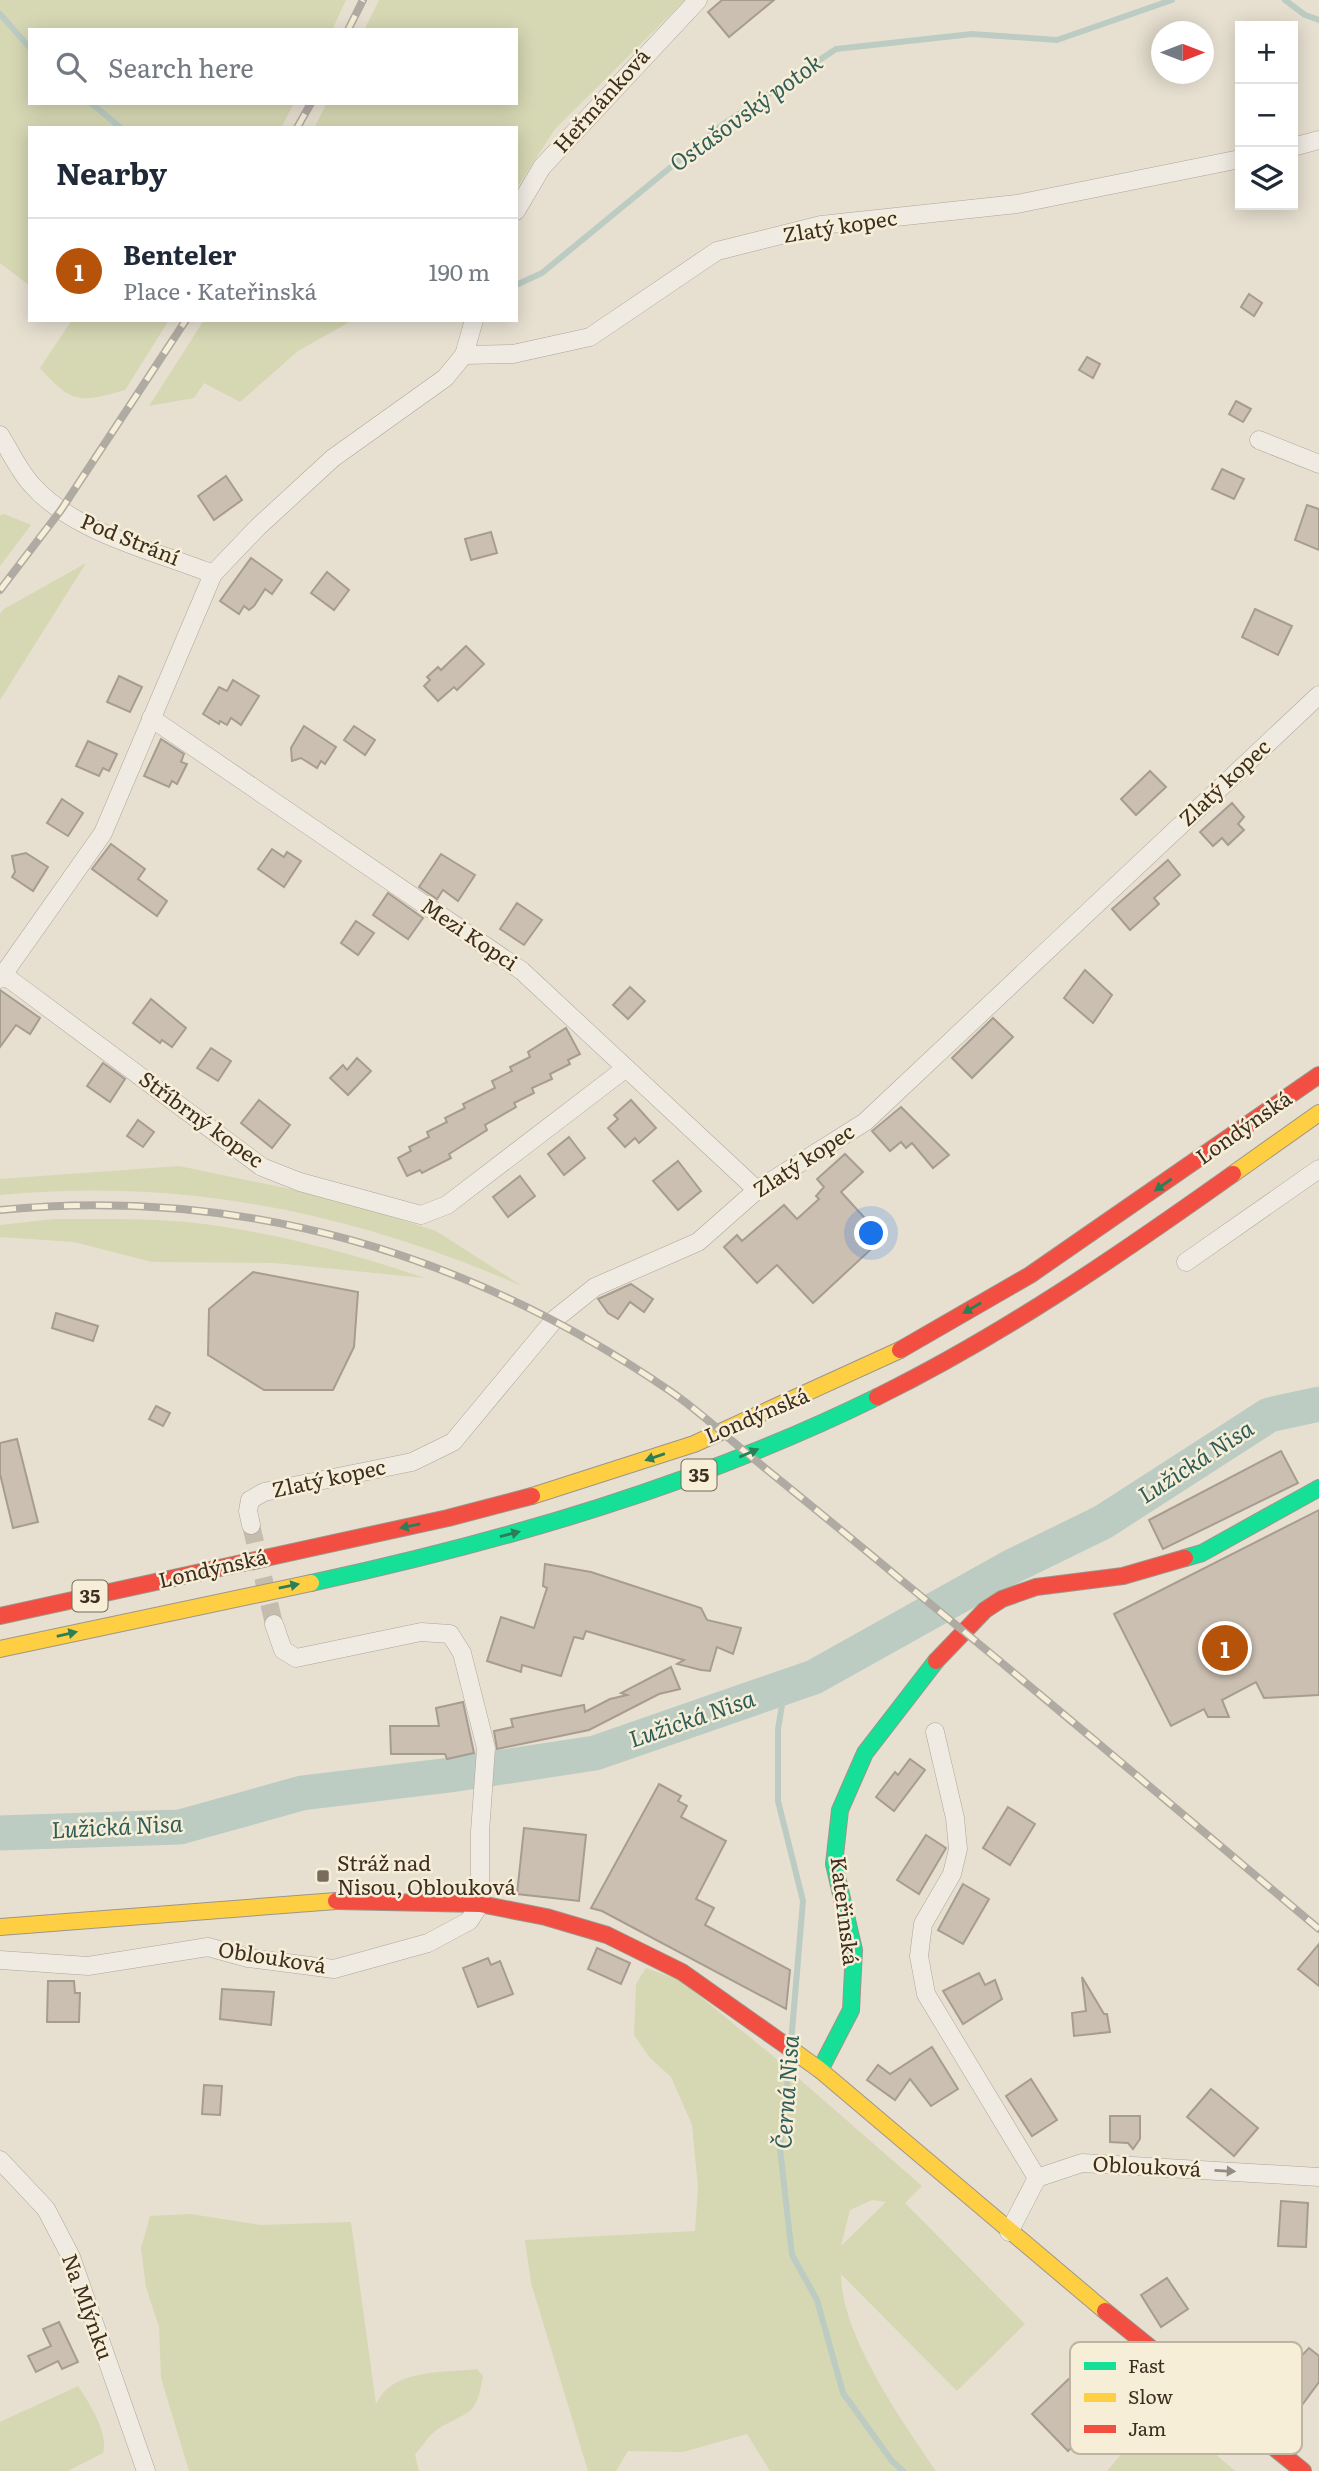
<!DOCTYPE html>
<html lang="en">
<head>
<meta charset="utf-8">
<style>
	:root { --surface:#fff; --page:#f6f6f7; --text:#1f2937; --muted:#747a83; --line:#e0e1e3; --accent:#b45309 }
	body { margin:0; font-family:Literata,serif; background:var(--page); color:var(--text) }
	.controls { position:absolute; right:21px; top:21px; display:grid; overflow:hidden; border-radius:0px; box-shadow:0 4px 18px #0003 }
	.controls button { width:63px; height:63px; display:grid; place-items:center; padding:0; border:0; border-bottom:2px solid var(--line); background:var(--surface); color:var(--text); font:35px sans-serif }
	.compass { position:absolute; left:1151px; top:21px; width:63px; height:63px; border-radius:50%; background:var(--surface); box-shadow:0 4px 18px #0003; rotate:90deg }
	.you { position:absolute; left:872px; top:1234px; width:24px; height:24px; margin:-18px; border:5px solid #fff; border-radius:50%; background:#1a73e8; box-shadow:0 0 0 10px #1a73e833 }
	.badge { display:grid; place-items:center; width:46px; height:46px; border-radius:50%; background:var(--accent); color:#fff; font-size:23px; font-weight:700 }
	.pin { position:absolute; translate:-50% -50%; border:4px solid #fff; box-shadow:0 2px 7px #0006 }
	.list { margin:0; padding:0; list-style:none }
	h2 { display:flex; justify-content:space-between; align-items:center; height:91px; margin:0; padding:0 28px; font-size:30px }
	h2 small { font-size:23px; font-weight:400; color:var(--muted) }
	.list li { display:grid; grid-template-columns:46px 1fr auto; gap:21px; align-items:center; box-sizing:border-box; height:105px; padding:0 28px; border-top:2px solid var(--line) }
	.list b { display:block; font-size:26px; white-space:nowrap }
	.list p { margin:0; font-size:23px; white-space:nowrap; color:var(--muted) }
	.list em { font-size:23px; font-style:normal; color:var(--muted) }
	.icon { flex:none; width:38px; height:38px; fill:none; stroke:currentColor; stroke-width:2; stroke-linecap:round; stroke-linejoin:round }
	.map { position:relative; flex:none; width:1319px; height:2471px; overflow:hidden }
	.search { position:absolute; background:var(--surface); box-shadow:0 4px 18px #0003; left:28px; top:28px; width:490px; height:77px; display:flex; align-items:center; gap:18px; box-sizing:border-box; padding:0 24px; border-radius:0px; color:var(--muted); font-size:26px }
	.panel { position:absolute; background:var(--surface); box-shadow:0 4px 18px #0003; left:28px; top:126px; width:490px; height:196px; border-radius:0px }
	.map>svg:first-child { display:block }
	.green { fill:#d6d7b3; fill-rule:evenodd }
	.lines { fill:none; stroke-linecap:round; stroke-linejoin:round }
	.stream { stroke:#bcccc2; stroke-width:6 }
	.river { stroke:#bcccc2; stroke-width:35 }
	.building { fill:#cbbfb2; stroke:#a89c90; stroke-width:2 }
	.street-tunnel { stroke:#c5bcae; stroke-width:18; stroke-dasharray:18 9; stroke-linecap:butt }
	.street-casing { stroke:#ada599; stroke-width:19 }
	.fast-casing { stroke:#9c958a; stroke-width:18 }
	.slow-casing { stroke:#9c958a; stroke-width:18 }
	.jam-casing { stroke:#9c958a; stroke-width:18 }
	.street { stroke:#efebe3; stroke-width:18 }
	.fast { stroke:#16e098; stroke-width:16 }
	.slow { stroke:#ffcf43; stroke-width:16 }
	.jam { stroke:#f24e42; stroke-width:16 }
	.rail-casing { stroke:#afaaa2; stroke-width:8 }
	.rail { stroke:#f7eed8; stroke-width:5; stroke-dasharray:16; stroke-linecap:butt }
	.oneway { fill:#2b7e56 }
	.oneway2 { fill:#968c82 }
	.poi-dot { fill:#786c5e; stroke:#f7eed8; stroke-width:2.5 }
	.labels { text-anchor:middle; stroke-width:5; stroke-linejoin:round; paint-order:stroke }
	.shield { fill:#f7eed8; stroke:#756857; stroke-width:2 }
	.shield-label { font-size:19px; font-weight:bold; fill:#3d2e20 }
	.street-label { font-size:21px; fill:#3d2e20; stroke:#f7eed8 }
	.poi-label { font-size:21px; fill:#3d2e20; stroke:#f7eed8; text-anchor:start }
	.water-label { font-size:23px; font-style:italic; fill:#2f5d5a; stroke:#f7eed8 }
	.key { fill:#f7eed8; stroke:#bfb4a1; stroke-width:2 }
	.key-label { font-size:19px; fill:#3d2e20 }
</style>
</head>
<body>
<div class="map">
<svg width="1319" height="2471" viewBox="0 0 1319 2471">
	<rect width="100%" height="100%" fill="#e7e0d1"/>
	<g class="green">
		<polygon points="0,0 346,0 332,30 30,30 30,103 294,103 281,128 30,128 30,286 0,263"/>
		<polygon points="379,0 685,0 555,129 516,189 516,128 314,128 327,103 516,103 516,30 364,30"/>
		<path d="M72 320H169L125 390C79 403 72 404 40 368Z"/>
		<polygon points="204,320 353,320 298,351 240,402 204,383 194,398 149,406"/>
		<polygon points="4,514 31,525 0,566 0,515"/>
		<polygon points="86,563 0,700 0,614 4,609"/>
		<path d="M179 1166 333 1198 436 1231 522 1286C353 1213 185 1177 0 1195V1179Z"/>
		<path d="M54 1219C98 1219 143 1218 187 1222 268 1231 348 1252 425 1278L275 1263 152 1262 74 1242 0 1237V1225Z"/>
		<path d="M646 1968 680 1980 773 2056 922 2186 905 2203 1025 2324 957 2391 841 2274C841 2335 902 2421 936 2471H770L747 2434 683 2452 628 2451 616 2471H588L531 2283 525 2240 695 2231 698 2187 692 2125 671 2077 650 2058 634 2035 636 1984ZM872 2200 886 2202 841 2246 850 2210Z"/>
		<path d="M191 2214 260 2225 351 2222 376 2404C392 2369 440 2373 477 2369L483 2376C476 2418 470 2409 438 2429 429 2435 422 2446 415 2455L419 2471H189L161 2378 159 2327 146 2287 141 2248 150 2216Z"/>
		<path d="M78 2386C89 2403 109 2433 103 2453L68 2471H0V2422Z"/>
		<polygon points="1161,2407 1235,2471 1107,2471"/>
	</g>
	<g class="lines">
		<g class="stream">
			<polyline points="1285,0 1305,15 1319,20"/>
			<polyline points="0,14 30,48"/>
			<polyline points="91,103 121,128"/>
			<polyline points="516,285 542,273 722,125 836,49 972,34 1057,40 1172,0"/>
			<polyline points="785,1687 778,1729 778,1801 803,1901 791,2043"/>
			<polyline points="790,2057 780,2149 792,2255 817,2300 843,2393 892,2461 903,2471"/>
		</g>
		<polyline class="river" points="0,1833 180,1827 302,1793 450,1775 595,1753 814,1677 1009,1568 1103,1522 1269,1415 1319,1404"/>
	</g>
	<g class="building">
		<polygon points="722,0 774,0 729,37 708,12"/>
		<polygon points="1249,294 1262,303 1254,316 1241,307"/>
		<polygon points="1087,357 1100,364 1093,378 1079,370"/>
		<polygon points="1236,401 1251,409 1243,422 1229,414"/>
		<polygon points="1222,469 1244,479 1234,499 1212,489"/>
		<polygon points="226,476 242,500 214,520 198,496"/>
		<polygon points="1307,505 1319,509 1319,550 1295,540"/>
		<polygon points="491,532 497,553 471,560 465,539"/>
		<polygon points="251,558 282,580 272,594 265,589 254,606 249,610 244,606 239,614 220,601"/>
		<polygon points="327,572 349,590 334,610 311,593"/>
		<polygon points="1255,609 1292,626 1278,655 1242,637"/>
		<polygon points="466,646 484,664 457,690 454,687 438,701 424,686 430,680 427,677 438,667 441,670"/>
		<polygon points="119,676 142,687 130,712 107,702"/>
		<polygon points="233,680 259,696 241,725 231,718 227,725 220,721 219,724 203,714 219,687 227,691"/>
		<polygon points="304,726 336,747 325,764 321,761 317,768 301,758 292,761 291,748"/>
		<polygon points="354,726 375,740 365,755 344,740"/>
		<polygon points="161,739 184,754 181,762 187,764 177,784 172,781 169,787 144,776"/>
		<polygon points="88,741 117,754 109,771 103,768 99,776 76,766"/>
		<polygon points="1150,771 1166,787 1136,815 1121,799"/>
		<polygon points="62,799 83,813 68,836 47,823"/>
		<polygon points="1232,803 1244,817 1238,824 1244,830 1228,845 1222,838 1213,846 1200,832"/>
		<polygon points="111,844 145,869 138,879 167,901 157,916 92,869"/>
		<polygon points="272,849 284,857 287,852 301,861 284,887 258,869"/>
		<polygon points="26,853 48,867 33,891 12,877 15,872 12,856"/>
		<polygon points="441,854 475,875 458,901 443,890 437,899 419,887"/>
		<polygon points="1168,860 1180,875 1154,898 1159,904 1130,930 1112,909"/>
		<polygon points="388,893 423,918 408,939 373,915"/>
		<polygon points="517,903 542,920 524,945 500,929"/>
		<polygon points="356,921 374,933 358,955 341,943"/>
		<polygon points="1085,970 1112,995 1093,1023 1064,998"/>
		<polygon points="630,987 645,1001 628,1019 613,1005"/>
		<polygon points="0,990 40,1018 30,1034 16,1025 0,1047"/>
		<polygon points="151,999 186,1028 172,1047 162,1040 160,1043 133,1023"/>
		<polygon points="993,1018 1013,1037 972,1078 952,1058"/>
		<polygon points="566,1028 580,1054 568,1060 570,1064 550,1074 552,1079 532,1088 534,1093 514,1103 516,1107 485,1125 487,1130 449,1154 451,1158 422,1173 420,1170 407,1176 398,1158 411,1151 409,1147 429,1137 427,1132 447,1122 445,1118 465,1108 463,1104 495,1088 492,1081 512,1071 510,1067 530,1057 528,1052"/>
		<polygon points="211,1048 231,1061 218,1081 197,1068"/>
		<polygon points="357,1058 371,1071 348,1095 330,1078 343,1065 347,1070"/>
		<polygon points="103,1063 125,1079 110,1102 87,1086"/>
		<polygon points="259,1100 290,1125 272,1148 241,1123"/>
		<polygon points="631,1100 656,1128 639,1143 635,1138 625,1147 608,1128 618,1119 614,1115"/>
		<polygon points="901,1107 949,1155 933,1168 912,1143 906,1148 901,1142 890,1151 872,1131"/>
		<polygon points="138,1120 154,1132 143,1147 127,1136"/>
		<polygon points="569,1137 585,1158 564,1175 548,1154"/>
		<polygon points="845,1154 863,1172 841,1192 883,1238 813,1303 777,1265 757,1283 724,1247 737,1235 742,1241 784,1205 797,1219 819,1199 816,1196 824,1187 817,1179"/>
		<polygon points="678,1161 701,1191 678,1210 653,1181"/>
		<polygon points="520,1176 535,1196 508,1217 493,1197"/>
		<polygon points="253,1272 358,1292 354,1347 333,1390 264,1390 208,1355 209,1309"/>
		<polygon points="631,1284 653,1299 644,1312 630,1302 618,1319 608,1313 598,1299"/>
		<polygon points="56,1313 98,1326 93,1341 52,1328"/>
		<polygon points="156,1406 170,1413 163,1426 149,1419"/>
		<polygon points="17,1439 38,1522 13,1528 0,1474 0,1443"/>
		<polygon points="1281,1451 1298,1483 1163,1549 1149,1520"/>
		<polygon points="1319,1510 1319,1695 1264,1698 1256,1682 1222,1700 1229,1717 1208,1717 1204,1709 1171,1726 1114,1614"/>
		<polygon points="545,1564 591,1572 701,1608 707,1620 741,1628 733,1654 717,1647 710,1671 701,1670 677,1664 684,1660 586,1631 583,1639 574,1637 561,1676 522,1665 521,1672 487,1661 501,1617 534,1628 547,1588 543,1586"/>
		<polygon points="671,1667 680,1689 659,1694 589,1730 497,1749 494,1731 513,1727 511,1719 584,1705 585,1712 610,1699 627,1695 621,1693"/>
		<polygon points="463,1702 474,1753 447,1759 445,1754 391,1754 390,1726 439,1726 436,1708"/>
		<polygon points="910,1759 925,1770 894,1811 876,1797 895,1772 898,1775"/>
		<polygon points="659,1784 681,1796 678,1801 687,1806 681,1817 726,1841 696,1899 714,1908 705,1925 790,1970 786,2009 602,1911 591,1908"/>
		<polygon points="1008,1807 1035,1824 1010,1865 983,1848"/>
		<polygon points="524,1828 586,1835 579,1901 517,1894"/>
		<polygon points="926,1835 946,1848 919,1894 897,1880"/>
		<polygon points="963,1884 989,1899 963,1944 938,1930"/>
		<polygon points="1319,1944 1319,1986 1298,1969"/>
		<polygon points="597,1948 630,1963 621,1984 588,1969"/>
		<polygon points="488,1958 491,1965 500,1961 513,1994 478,2007 463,1968"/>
		<polygon points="979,1973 985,1985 995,1980 1002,1999 963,2024 943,1991"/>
		<polygon points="1082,1977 1104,2014 1107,2014 1110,2032 1074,2036 1072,2013 1086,2011"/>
		<polygon points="48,1981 74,1981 75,1993 80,1993 79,2022 47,2022"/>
		<polygon points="222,1989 274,1992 271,2025 220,2019"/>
		<polygon points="932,2047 958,2089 931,2106 910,2079 895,2100 867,2080 878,2065 890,2074"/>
		<polygon points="1031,2079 1057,2120 1032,2136 1006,2096"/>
		<polygon points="204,2085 222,2086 220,2115 202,2114"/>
		<polygon points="1211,2089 1258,2128 1234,2156 1187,2117"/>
		<polygon points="1110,2116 1140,2116 1140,2139 1133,2149 1128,2143 1110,2142"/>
		<polygon points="1281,2201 1308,2203 1306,2247 1278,2246"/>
		<polygon points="1167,2278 1188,2309 1161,2327 1141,2295"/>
		<polygon points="59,2322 78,2362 62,2369 58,2361 36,2372 28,2356 51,2346 43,2329"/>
		<polygon points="1309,2348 1319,2356 1319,2382 1288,2424 1258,2401"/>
		<polygon points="1095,2354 1130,2391 1068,2451 1032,2414"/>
	</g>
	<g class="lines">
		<polyline class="street-tunnel" points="251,1525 274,1624"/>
		<defs>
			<g id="street">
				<polyline points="1293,147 1319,140"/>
				<polyline points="516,211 542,167 698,0"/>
				<polyline points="464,355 513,354 590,337 717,251 821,225 1017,204 1240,159"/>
				<path d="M0 435C10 451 19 471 32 485 74 533 155 551 213 574"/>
				<polyline points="1259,440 1319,464"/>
				<polyline points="151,718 522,971 757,1190"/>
				<polyline points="4,975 262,1167 300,1182 421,1215 447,1205 626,1068"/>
				<polyline points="0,979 103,833 213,574 258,527 333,458 445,378 464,355 474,320"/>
				<polyline points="1186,1262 1319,1169"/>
				<polyline points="251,1525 248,1511 250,1500 264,1492 412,1462 453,1442 555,1319 595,1287 698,1242 757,1190 865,1122 1319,695"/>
				<polyline points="935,1732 955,1818 958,1849 952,1874 923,1924 919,1956 926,1994 1037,2178"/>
				<polyline points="0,1960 88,1966 208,1947 248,1958 334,1969 428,1943 469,1921 480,1904 480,1832 486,1748 462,1653 450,1634 421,1632 296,1658 283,1650 274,1624"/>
				<polyline points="0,2160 46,2209 71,2257 146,2471"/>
				<polyline points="1009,2232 1037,2178 1082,2163 1319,2177"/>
			</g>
			<g id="fast">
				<polyline points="1185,1558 1202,1553 1319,1488"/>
				<path d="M311 1583C505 1541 698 1485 877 1397"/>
				<polyline points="820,2070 851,2010 854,1950 834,1864 840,1810 865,1753 936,1661"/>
			</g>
			<g id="slow">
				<polyline points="1233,1174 1319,1113"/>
				<polyline points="532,1496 694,1444 900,1350"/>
				<polyline points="0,1649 311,1583"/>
				<polyline points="0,1927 336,1901"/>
				<polyline points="788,2047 820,2070 1105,2311"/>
			</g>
			<g id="jam">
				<polyline points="900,1350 1030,1275 1319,1075"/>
				<path d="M877 1397C1003 1335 1119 1255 1233 1174"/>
				<polyline points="0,1616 448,1518 532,1496"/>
				<polyline points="936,1661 985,1610 1002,1599 1036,1587 1123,1576 1185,1558"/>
				<polyline points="336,1901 480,1904 546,1917 607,1935 682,1972 788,2047"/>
				<polyline points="1105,2311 1303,2471"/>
			</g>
		</defs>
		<use href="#street" class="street-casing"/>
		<use href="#fast" class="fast-casing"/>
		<use href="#slow" class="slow-casing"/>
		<use href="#jam" class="jam-casing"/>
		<use href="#street" class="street"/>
		<use href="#fast" class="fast"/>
		<use href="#slow" class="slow"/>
		<use href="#jam" class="jam"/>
		<defs>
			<g id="rail">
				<polyline points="348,30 363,0"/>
				<polyline points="297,128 311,103"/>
				<polyline points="0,590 61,510 186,320"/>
				<path d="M0 1210C243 1186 470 1254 670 1391 698 1410 723 1434 749 1455 799 1496 850 1537 900 1579 1041 1694 1180 1812 1319 1929"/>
			</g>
		</defs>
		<use href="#rail" class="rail-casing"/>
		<use href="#rail" class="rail"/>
	</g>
	<defs><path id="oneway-solid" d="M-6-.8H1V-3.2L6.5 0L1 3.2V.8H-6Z" transform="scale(1.75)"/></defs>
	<g class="oneway">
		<use href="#oneway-solid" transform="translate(1163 1185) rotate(145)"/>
		<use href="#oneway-solid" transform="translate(972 1308) rotate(150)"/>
		<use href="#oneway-solid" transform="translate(749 1453) rotate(-23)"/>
		<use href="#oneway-solid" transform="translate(655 1457) rotate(161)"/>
		<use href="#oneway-solid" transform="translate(410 1526) rotate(168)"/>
		<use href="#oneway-solid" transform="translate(510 1534) rotate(-14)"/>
		<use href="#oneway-solid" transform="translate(289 1586) rotate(-12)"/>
		<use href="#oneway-solid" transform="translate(67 1634) rotate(-13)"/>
	</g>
	<use class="oneway2" href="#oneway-solid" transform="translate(1225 2171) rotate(3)"/>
	<rect class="poi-dot" x="316" y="1869" width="14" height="14" rx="3.5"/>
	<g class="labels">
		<g class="shield">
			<rect x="681.5" y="1459.5" width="35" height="31" rx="5"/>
			<rect x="72.5" y="1580.5" width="35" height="31" rx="5"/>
		</g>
		<g class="shield-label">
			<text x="699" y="1482">35</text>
			<text x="90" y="1603">35</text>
		</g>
		<g class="street-label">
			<text transform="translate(602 101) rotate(-48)" y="7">Heřmánková</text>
			<text transform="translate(840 227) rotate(-9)" y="7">Zlatý kopec</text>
			<text transform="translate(130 540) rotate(22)" y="7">Pod Strání</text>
			<text transform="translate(1225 783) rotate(-43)" y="7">Zlatý kopec</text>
			<text transform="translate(469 935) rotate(34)" y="7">Mezi Kopci</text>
			<text transform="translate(201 1120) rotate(36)" y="7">Stříbrný kopec</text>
			<text transform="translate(1244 1128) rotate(-35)" y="7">Londýnská</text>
			<text transform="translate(804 1161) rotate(-33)" y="7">Zlatý kopec</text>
			<text transform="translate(757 1416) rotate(-23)" y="7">Londýnská</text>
			<text transform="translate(329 1479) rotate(-12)" y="7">Zlatý kopec</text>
			<text transform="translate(213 1569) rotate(-13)" y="7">Londýnská</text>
			<text transform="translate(844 1911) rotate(83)" y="7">Kateřinská</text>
			<text transform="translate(272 1958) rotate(9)" y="7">Oblouková</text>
			<text transform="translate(1147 2167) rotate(3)" y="7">Oblouková</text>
			<text transform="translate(87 2307) rotate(70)" y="7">Na Mlýnku</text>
		</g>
		<g class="poi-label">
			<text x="337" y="1871">Stráž nad<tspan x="337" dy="24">Nisou, Oblouková</tspan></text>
		</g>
		<g class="water-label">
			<text transform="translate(746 113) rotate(-36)" y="8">Ostašovský potok</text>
			<text transform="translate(1196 1462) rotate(-33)" y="8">Lužická Nisa</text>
			<text transform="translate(692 1719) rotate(-19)" y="8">Lužická Nisa</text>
			<text transform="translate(117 1827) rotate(-3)" y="8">Lužická Nisa</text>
			<text transform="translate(787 2092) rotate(-86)" y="8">Černá Nisa</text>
		</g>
	</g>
	<rect x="1070" y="2342" width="232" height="112" rx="10" class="key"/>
	<rect x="1084" y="2362" width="32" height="8" fill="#16e098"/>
	<rect x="1084" y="2393" width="32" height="9" fill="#ffcf43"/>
	<rect x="1084" y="2425" width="32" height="8" fill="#f24e42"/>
	<g class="key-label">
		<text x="1128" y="2373">Fast</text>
		<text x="1128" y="2404">Slow</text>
		<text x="1128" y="2436">Jam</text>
	</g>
</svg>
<div class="controls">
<button>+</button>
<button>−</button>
<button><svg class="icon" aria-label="layers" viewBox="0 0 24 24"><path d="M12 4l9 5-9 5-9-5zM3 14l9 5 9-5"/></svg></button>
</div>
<svg class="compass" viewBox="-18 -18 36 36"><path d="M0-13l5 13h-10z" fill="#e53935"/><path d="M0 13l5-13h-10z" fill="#747a83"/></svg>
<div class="you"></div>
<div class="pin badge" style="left:1225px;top:1648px">1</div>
<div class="search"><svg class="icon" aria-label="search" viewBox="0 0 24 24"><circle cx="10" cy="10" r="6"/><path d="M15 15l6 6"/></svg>Search here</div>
<section class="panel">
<h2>Nearby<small></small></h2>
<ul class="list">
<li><span class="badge">1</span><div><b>Benteler</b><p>Place · Kateřinská</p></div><em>190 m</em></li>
</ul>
</section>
</div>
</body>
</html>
